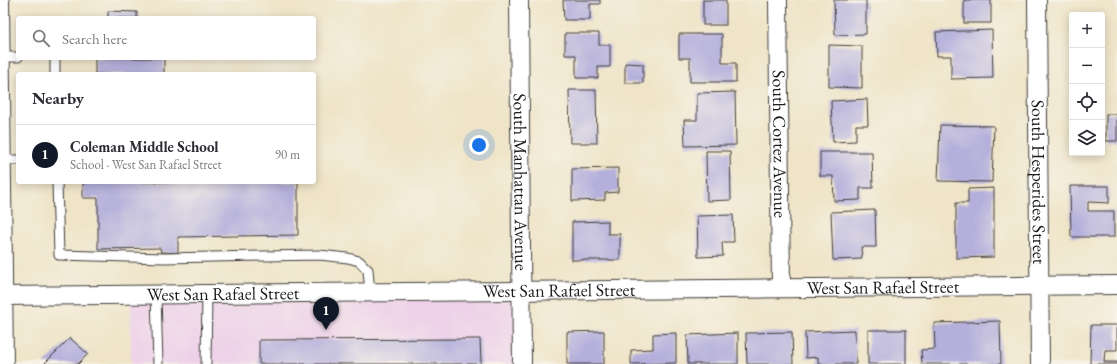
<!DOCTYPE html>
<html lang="en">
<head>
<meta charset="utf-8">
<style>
	:root { --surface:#fff; --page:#f2f2f3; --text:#2b2b33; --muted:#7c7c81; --line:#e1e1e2; --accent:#111827 }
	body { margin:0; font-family:"EB Garamond",serif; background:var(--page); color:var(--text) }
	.controls { position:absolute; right:12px; top:12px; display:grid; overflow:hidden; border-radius:4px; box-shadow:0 2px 10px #0003 }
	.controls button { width:36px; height:36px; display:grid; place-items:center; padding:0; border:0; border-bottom:1px solid var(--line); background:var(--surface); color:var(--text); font:20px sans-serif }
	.you { position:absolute; left:479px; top:145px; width:14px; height:14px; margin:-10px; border:3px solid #fff; border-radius:50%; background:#1a73e8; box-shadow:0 0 0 6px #1a73e833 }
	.badge { display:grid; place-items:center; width:26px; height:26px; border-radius:50%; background:var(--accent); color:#fff; font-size:13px; font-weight:700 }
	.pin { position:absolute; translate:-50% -33px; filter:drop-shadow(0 1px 2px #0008) }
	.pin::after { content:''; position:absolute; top:21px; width:14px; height:12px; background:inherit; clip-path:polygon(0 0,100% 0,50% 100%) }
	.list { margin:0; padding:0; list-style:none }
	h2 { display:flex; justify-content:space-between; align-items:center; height:52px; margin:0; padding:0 16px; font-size:17px }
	h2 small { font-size:13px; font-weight:400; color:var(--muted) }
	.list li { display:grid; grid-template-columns:26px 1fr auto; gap:12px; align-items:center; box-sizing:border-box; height:60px; padding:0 16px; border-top:1px solid var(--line) }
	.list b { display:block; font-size:15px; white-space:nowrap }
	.list p { margin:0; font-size:13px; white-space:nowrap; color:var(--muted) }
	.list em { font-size:13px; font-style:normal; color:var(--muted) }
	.icon { flex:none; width:22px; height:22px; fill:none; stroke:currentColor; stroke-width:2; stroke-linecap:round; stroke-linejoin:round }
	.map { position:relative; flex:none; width:1117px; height:364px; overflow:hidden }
	.search { position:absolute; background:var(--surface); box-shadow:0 2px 10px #0003; left:16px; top:16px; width:300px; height:44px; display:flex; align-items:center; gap:10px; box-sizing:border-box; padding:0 14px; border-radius:4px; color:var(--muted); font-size:15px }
	.panel { position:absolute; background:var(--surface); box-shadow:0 2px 10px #0003; left:16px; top:72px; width:300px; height:112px; border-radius:4px }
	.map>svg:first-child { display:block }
	.built { fill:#edd1e9 }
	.building { fill:#b5b0db }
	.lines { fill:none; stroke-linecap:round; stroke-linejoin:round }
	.lane-casing { stroke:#3c3a36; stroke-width:11 }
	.street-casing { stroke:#3c3a36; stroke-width:20 }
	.lane { stroke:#fff; stroke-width:9 }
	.street { stroke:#fff; stroke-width:18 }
	.labels { text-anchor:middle; stroke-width:3; stroke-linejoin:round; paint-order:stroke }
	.street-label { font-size:18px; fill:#1c1c1c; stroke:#f7f3e8 }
</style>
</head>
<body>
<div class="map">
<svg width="1117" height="364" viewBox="0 0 1117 364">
	<rect width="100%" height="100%" fill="#f7f3e8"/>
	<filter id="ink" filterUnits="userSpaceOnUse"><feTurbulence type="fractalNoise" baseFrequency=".025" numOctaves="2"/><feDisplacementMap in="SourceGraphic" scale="8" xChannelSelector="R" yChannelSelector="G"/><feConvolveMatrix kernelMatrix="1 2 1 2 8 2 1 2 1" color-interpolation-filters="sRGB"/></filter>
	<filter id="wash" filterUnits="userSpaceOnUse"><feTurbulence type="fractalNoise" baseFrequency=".012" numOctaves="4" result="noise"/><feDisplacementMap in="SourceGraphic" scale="16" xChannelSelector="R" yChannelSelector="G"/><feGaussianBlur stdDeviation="0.9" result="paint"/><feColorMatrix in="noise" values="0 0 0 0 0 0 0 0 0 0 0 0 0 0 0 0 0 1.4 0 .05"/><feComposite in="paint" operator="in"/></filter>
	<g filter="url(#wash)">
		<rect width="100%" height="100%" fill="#efe4c8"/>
		<polygon class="built" points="521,292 522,364 131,364 131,295"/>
		<g id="blocks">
			<g class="building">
				<polygon points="563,0 600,0 600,4 590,4 590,20 564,20"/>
				<rect x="703" y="0" width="23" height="25"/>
				<polygon points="834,0 866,0 866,34 835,35"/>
				<rect x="964" y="0" width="27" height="23"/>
				<polygon points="108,11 137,12 137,18 108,18"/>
				<polygon points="992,30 993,78 951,79 951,56 937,56 936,32"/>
				<polygon points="565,33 599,33 599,45 610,45 610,67 598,67 598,78 576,78 576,55 565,55"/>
				<polygon points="679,34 722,34 722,63 736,63 736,82 690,82 690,58 679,58"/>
				<polygon points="829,45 862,46 862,88 829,87"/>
				<rect x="95" y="58" width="69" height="16"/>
				<polygon points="625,63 643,64 643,83 625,83"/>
				<polygon points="569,90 596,90 597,143 570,143"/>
				<polygon points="735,92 736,145 685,146 684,120 697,120 697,93"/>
				<polygon points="867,99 868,125 856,125 856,141 833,142 831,101"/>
				<rect x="1106" y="114" width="11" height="27"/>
				<polygon points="940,125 994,126 992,182 938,181"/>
				<polygon points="706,151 730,151 731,200 707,201"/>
				<polygon points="820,152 872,152 873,188 860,188 860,200 834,201 833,176 820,176"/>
				<polygon points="618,168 618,192 605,193 605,200 572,201 572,169"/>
				<polygon points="95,182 298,182 298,235 178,237 178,253 161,252 160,248 98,249 98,198 83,198 83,183"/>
				<polygon points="1070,186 1109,186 1109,203 1088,202 1088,211 1114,211 1114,237 1071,237"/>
				<polygon points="994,188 994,257 956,258 956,203 968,203 968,189"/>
				<polygon points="875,210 876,247 861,247 862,259 833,260 831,212"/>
				<polygon points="733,215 734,242 722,242 723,256 698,257 697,216"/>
				<polygon points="608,221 608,234 620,234 620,260 572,260 572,222"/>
				<polygon points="1000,321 1001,364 922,364 921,350 935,349 934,323"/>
				<polygon points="1091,325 1117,325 1117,350 1105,350 1104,362 1117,362 1117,364 1090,364"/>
				<polygon points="855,330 856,364 818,364 818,357 806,358 805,332"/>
				<rect x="868" y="330" width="38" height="34"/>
				<polygon points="604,331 604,364 567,364 567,332"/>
				<polygon points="792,332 793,364 747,364 746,333"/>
				<polygon points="676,333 676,363 631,364 631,350 653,349 653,334"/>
				<polygon points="738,333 738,364 688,364 687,335"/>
				<polygon points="70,338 88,354 78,364 44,364"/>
				<polygon points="480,339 481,364 259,364 259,340"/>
			</g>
		</g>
	</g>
	<g filter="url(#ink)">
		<use href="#blocks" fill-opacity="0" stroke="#3c3a36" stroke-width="1"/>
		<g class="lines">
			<defs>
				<g id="lane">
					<polyline points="1,57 18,57"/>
					<polyline points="55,58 55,74"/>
					<polyline points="2,160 18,160"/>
					<polyline points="57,182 59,255 164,258 319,255 348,258 359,261 368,270 370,293"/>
					<polyline points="156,295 158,364"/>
					<polyline points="206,364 207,294"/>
				</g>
				<g id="street">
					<polyline points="0,0 4,364"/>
					<path id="s1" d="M519 0 522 364"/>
					<path id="s2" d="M778 0 781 288"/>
					<path id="s3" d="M1037 0 1040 364"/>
					<path id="s4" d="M0 296 1117 285"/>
				</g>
			</defs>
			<use href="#lane" class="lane-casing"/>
			<use href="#street" class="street-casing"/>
			<use href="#lane" class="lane"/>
			<use href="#street" class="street"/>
		</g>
	</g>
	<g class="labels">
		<g class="street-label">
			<text dy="6" stroke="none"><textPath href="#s2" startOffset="144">South Cortez Avenue</textPath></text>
			<text dy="6" stroke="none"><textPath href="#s1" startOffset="182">South Manhattan Avenue</textPath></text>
			<text dy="6" stroke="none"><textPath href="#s3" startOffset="182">South Hesperides Street</textPath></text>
			<text dy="6" stroke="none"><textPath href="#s4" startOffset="883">West San Rafael Street</textPath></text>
			<text dy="6" stroke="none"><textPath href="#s4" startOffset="559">West San Rafael Street</textPath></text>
			<text dy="6" stroke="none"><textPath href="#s4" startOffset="223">West San Rafael Street</textPath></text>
		</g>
	</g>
</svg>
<div class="controls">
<button>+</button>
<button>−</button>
<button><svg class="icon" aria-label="locate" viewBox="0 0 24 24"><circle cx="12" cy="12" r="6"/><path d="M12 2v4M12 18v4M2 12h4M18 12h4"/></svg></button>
<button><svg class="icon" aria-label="layers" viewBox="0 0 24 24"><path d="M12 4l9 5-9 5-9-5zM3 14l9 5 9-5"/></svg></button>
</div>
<div class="you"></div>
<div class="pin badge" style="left:326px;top:330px">1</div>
<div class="search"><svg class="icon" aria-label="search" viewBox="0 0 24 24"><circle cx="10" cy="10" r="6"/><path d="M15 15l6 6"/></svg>Search here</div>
<section class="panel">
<h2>Nearby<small></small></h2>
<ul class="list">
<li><span class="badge">1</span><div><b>Coleman Middle School</b><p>School · West San Rafael Street</p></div><em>90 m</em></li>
</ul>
</section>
</div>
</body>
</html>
